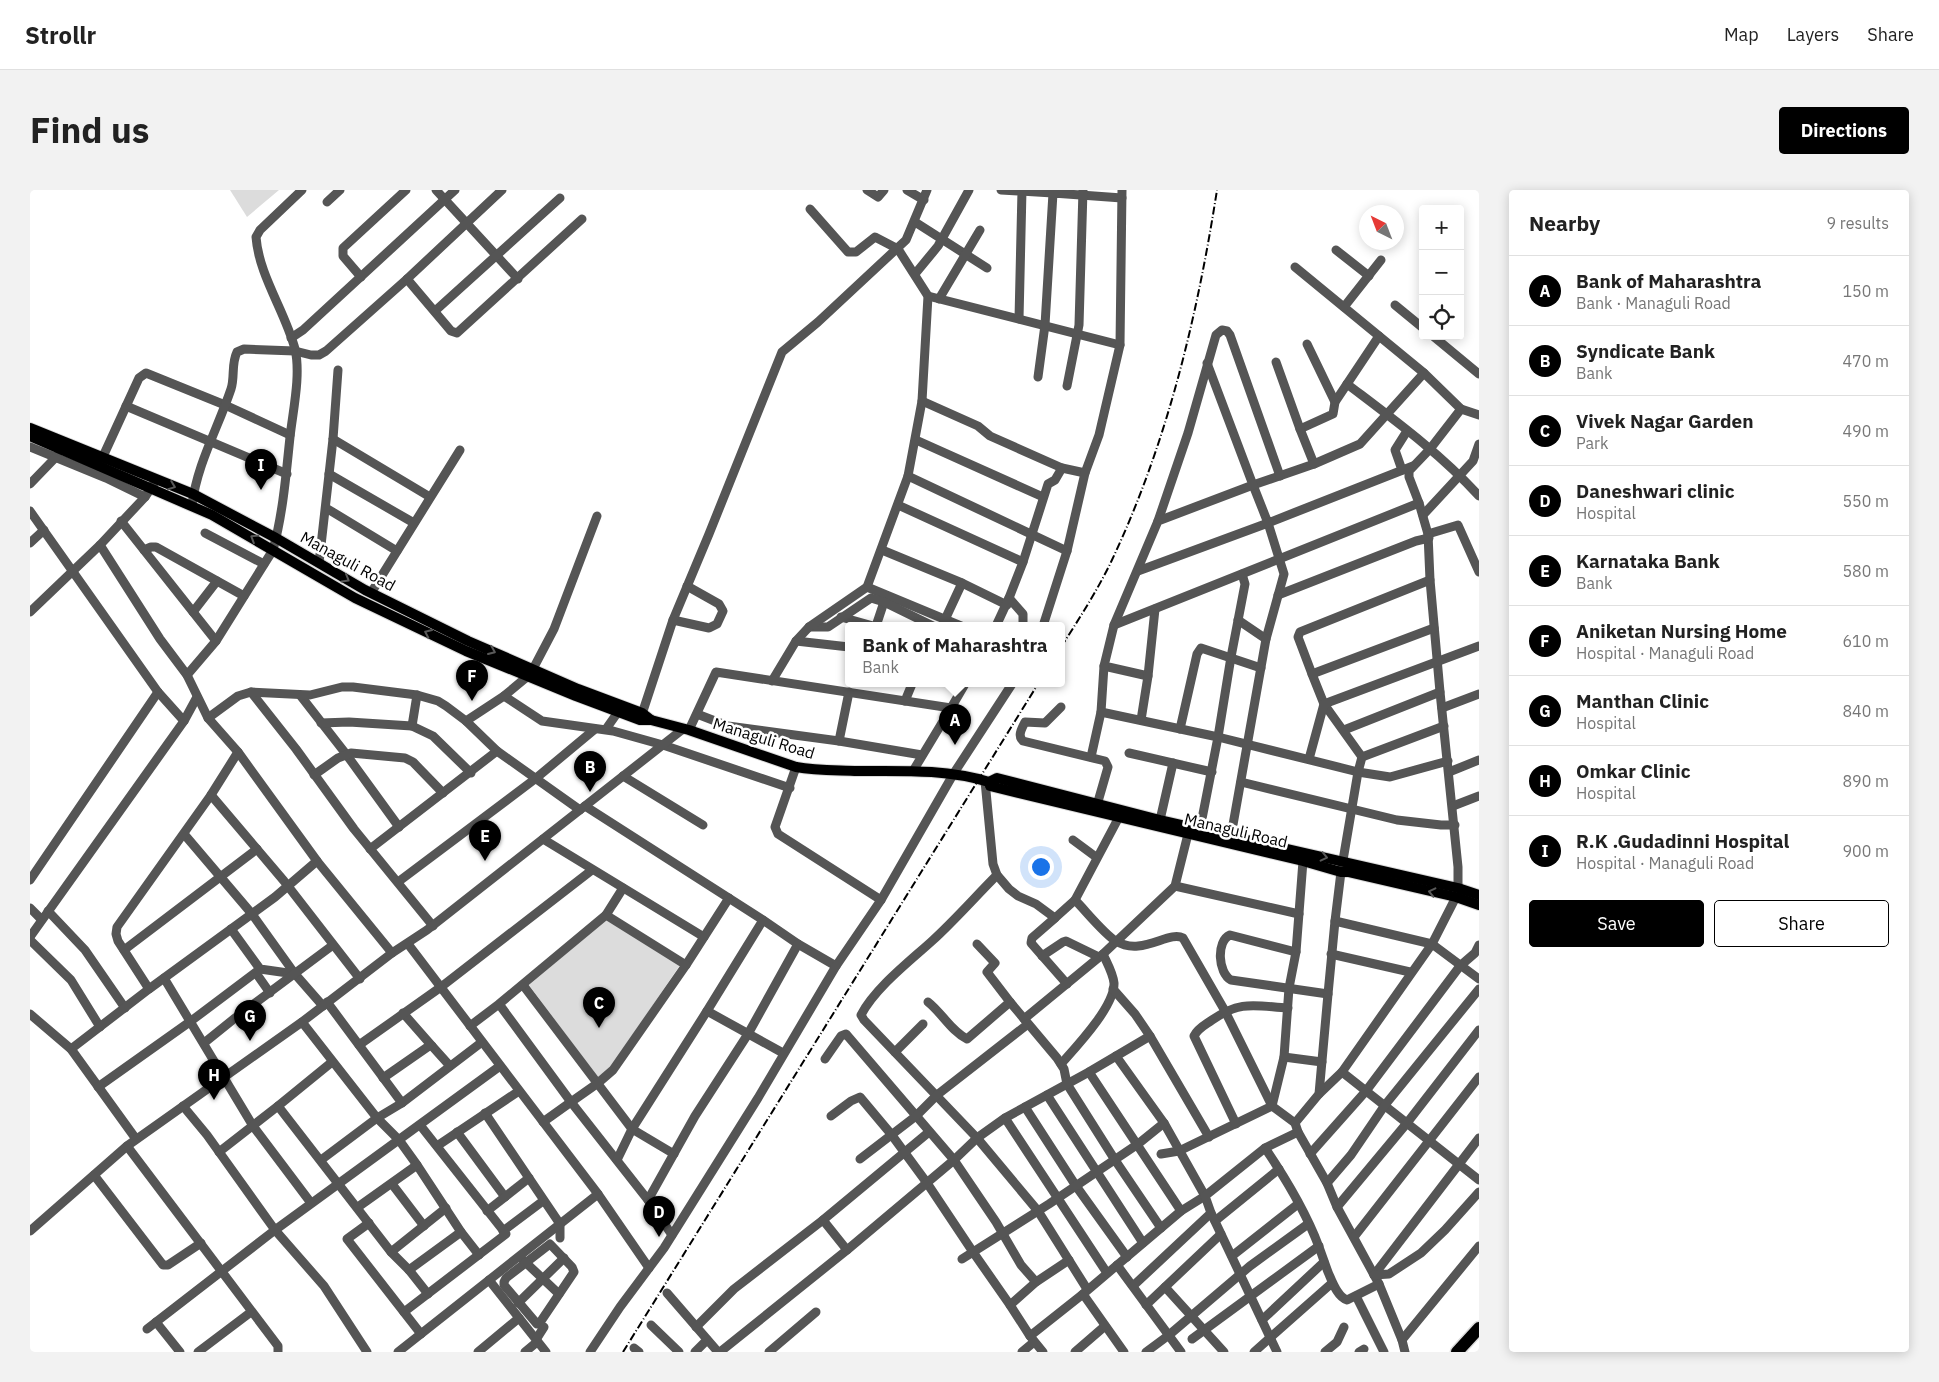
<!DOCTYPE html>
<html lang="en">
<head>
<meta charset="utf-8">
<style>
	:root { --surface:#fff; --page:#f2f2f2; --text:#222; --muted:#767676; --line:#e0e0e0; --accent:#000 }
	body { margin:0; font-family:"IBM Plex Sans",sans-serif; background:var(--page); color:var(--text) }
	.controls { position:absolute; right:15px; top:15px; display:grid; overflow:hidden; border-radius:5px; box-shadow:0 2px 12px #0003 }
	.controls button { width:45px; height:45px; display:grid; place-items:center; padding:0; border:0; border-bottom:1px solid var(--line); background:var(--surface); color:var(--text); font:25px sans-serif }
	.compass { position:absolute; left:1329px; top:15px; width:45px; height:45px; border-radius:50%; background:var(--surface); box-shadow:0 2px 12px #0003; rotate:318deg }
	.you { position:absolute; left:1010px; top:676px; width:18px; height:18px; margin:-12px; border:4px solid #fff; border-radius:50%; background:#1a73e8; box-shadow:0 0 0 8px #1a73e833 }
	.badge { display:grid; place-items:center; width:32px; height:32px; border-radius:50%; background:var(--accent); color:#fff; font-size:16px; font-weight:700 }
	.pin { position:absolute; translate:-50% -41px; filter:drop-shadow(0 1px 2px #0008) }
	.pin::after { content:''; position:absolute; top:26px; width:18px; height:15px; background:inherit; clip-path:polygon(0 0,100% 0,50% 100%) }
	.popup { position:absolute; left:815px; top:432px; width:220px; height:65px; box-sizing:border-box; display:grid; place-content:center; border-radius:5px; background:var(--surface); filter:drop-shadow(0 1px 4px #0005); font-size:16px; white-space:nowrap; color:var(--muted) }
	.popup b { font-size:19px; color:var(--text) }
	.popup::after { content:''; position:absolute; left:50%; top:100%; margin-left:-10px; border:10px solid transparent; border-top-color:var(--surface) }
	.list { margin:0; padding:0; list-style:none }
	h2 { display:flex; justify-content:space-between; align-items:center; height:65px; margin:0; padding:0 20px; font-size:21px }
	h2 small { font-size:16px; font-weight:400; color:var(--muted) }
	.list li { display:grid; grid-template-columns:32px 1fr auto; gap:15px; align-items:center; box-sizing:border-box; height:70px; padding:0 20px; border-top:1px solid var(--line) }
	.list b { display:block; font-size:19px; white-space:nowrap }
	.list p { margin:0; font-size:16px; white-space:nowrap; color:var(--muted) }
	.list em { font-size:16px; font-style:normal; color:var(--muted) }
	.actions { display:flex; gap:10px; padding:15px 20px }
	.actions a { flex:1; padding:11px 0; border:1px solid var(--accent); border-radius:5px; text-align:center; font-size:18px; color:var(--accent) }
	.actions .main { background:var(--accent); color:#fff }
	.icon { flex:none; width:28px; height:28px; fill:none; stroke:currentColor; stroke-width:2; stroke-linecap:round; stroke-linejoin:round }
	.map { position:relative; flex:none; width:1449px; height:1162px; overflow:hidden; border-radius:5px }
	header { display:flex; align-items:center; gap:30px; box-sizing:border-box; height:70px; padding:0 25px; background:var(--surface); border-bottom:1px solid var(--line) }
	header strong { font-size:24px }
	nav { display:flex; gap:28px; margin-inline-start:auto; font-size:18px }
	.intro { display:flex; align-items:center; justify-content:space-between; box-sizing:border-box; height:120px; padding:0 30px }
	h1 { margin:0; font-size:35px }
	.button { padding:12px 22px; border-radius:5px; background:var(--accent); color:#fff; font-size:18px; font-weight:700 }
	main { display:flex; gap:30px; padding:0 30px }
	aside { flex:1; background:var(--surface); border-radius:5px; box-shadow:0 2px 12px #0003 }
	.map>svg:first-child { display:block }
	.green { fill:#dcdcdc }
	.lines { fill:none; stroke-linecap:round; stroke-linejoin:round }
	.major-casing { stroke:#dbdbdb; stroke-width:12 }
	.highway-casing { stroke:#dbdbdb; stroke-width:15 }
	.minor { stroke:#555; stroke-width:9 }
	.major { stroke:#000; stroke-width:10 }
	.highway { stroke:#000; stroke-width:12 }
	.rail { stroke:#000; stroke-width:2; stroke-dasharray:8 2.5 1 2.5; stroke-linecap:butt }
	.oneway { stroke:#595959 }
	.labels { text-anchor:middle; stroke-width:5; stroke-linejoin:round; paint-order:stroke }
	.street-label { font-size:16px; fill:#000; stroke:#fff }
</style>
</head>
<body>
<header>
<strong>Strollr</strong>
<nav><a>Map</a><a>Layers</a><a>Share</a></nav>
</header>
<div class="intro"><h1>Find us</h1><a class="button">Directions</a></div>
<main>
<div class="map">
<svg width="1449" height="1162" viewBox="0 0 1449 1162">
	<rect width="100%" height="100%" fill="#fff"/>
	<g class="green">
		<polygon points="200,0 249,0 217,27"/>
		<polygon points="577,729 650,775 578,881 569,889 499,795"/>
	</g>
	<g class="lines">
		<defs>
			<g id="major">
				<polyline points="0,238 163,304 246,348 335,400 438,451 548,499 612,523 621,530"/>
				<path d="M0 246 182 325 325 408 436 461 546 506 610 530H621L659 540 766 577C787 581 807 580 828 581 872 581 916 579 959 592L960 596 964 597 1273 671 1311 682H1318L1426 707 1449 715"/>
				<polyline points="959,592 967,588 1130,630 1428,698 1449,705"/>
			</g>
			<polyline id="highway" points="1427,1162 1449,1138"/>
		</defs>
		<use href="#major" class="major-casing"/>
		<use href="#highway" class="highway-casing"/>
		<g class="minor">
			<polyline points="406,0 488,89"/>
			<polyline points="837,0 848,7 854,0"/>
			<polyline points="877,0 894,10"/>
			<polyline points="971,0 1023,3 1023,0"/>
			<polyline points="297,12 310,0"/>
			<polyline points="885,32 957,78"/>
			<polyline points="1306,60 1339,86"/>
			<polyline points="1265,77 1394,183 1431,219 1400,259 1379,281 1379,287 1389,313 1398,344 1400,390 1410,502 1428,677 1428,698"/>
			<polyline points="885,84 908,56 939,0"/>
			<polyline points="331,87 313,66 313,58 376,0"/>
			<polyline points="377,89 421,141 427,143 552,29"/>
			<polyline points="898,106 1090,155"/>
			<polyline points="909,109 950,40"/>
			<polyline points="1365,115 1393,138"/>
			<polyline points="1314,117 1351,70"/>
			<polyline points="405,121 530,8"/>
			<polyline points="989,129 992,0"/>
			<polyline points="1349,146 1305,212 1303,224 1270,239 1284,274 1223,295 1238,333 1383,276"/>
			<polyline points="1403,146 1449,184"/>
			<polyline points="261,148 273,140 425,0"/>
			<polyline points="1277,154 1305,212"/>
			<polyline points="1246,172 1270,239"/>
			<polyline points="1008,187 1015,135 1023,3 1092,8"/>
			<path d="M1317 194C1363 229 1410 263 1449 306"/>
			<polyline points="1037,196 1049,135 1053,0"/>
			<polyline points="892,211 948,236 960,246 1032,278"/>
			<polyline points="96,216 257,284"/>
			<polyline points="1431,219 1449,225"/>
			<polyline points="303,249 400,307"/>
			<polyline points="886,250 1013,307"/>
			<polyline points="0,257 76,288 115,307"/>
			<polyline points="70,273 109,188 116,183 195,215 260,245"/>
			<polyline points="1284,274 1330,254 1394,183"/>
			<polyline points="1372,280 1365,260 1377,241"/>
			<polyline points="299,284 384,333"/>
			<polyline points="878,286 1037,361"/>
			<polyline points="0,294 27,266"/>
			<path d="M162 315C167 274 188 238 201 199 205 187 201 174 207 162L214 159 265 161 281 165H289L296 161 377 89 472 0"/>
			<polyline points="868,315 993,372 979,408"/>
			<polyline points="296,318 367,361"/>
			<polyline points="0,321 128,502 154,531"/>
			<polyline points="1393,325 1443,271 1449,254"/>
			<polyline points="91,331 186,451"/>
			<polyline points="1128,331 1158,243 1186,145 1192,140 1197,141 1200,145 1250,286"/>
			<polyline points="175,343 234,374"/>
			<polyline points="1398,344 1428,335 1449,382"/>
			<polyline points="0,353 14,340"/>
			<polyline points="70,355 130,449 157,485 178,528 208,562 287,671 362,763"/>
			<polyline points="114,360 121,357 126,357 214,406"/>
			<polyline points="852,360 932,393 977,415"/>
			<polyline points="993,372 1018,294 1025,290 1032,278 1055,283"/>
			<polyline points="289,373 303,249 308,180"/>
			<polyline points="1108,381 1238,333 1254,384 1236,449 1208,430"/>
			<polyline points="1212,384 1215,394 1201,467 1188,547 1328,582 1360,587 1418,571"/>
			<polyline points="837,397 931,436"/>
			<polyline points="341,403 430,260"/>
			<polyline points="1248,405 1386,351 1399,348"/>
			<polyline points="1125,419 1118,486 1074,476 1084,435 1128,331 1223,295 1177,173"/>
			<polyline points="0,422 70,355 115,307 125,292"/>
			<polyline points="163,422 187,391"/>
			<polyline points="811,427 843,436"/>
			<polyline points="643,430 679,438 687,434 693,421 689,414 657,396"/>
			<polyline points="1084,435 1389,313"/>
			<polyline points="846,436 854,412"/>
			<polyline points="912,436 932,393"/>
			<polyline points="966,436 979,408 993,424 993,436"/>
			<polyline points="1013,436 1037,361 1055,283 1069,245 1090,155 1092,0"/>
			<polyline points="779,437 798,437 841,408 854,412 903,436"/>
			<polyline points="766,451 819,457"/>
			<polyline points="1282,484 1268,447 1270,442 1400,390"/>
			<path d="M157 485 186 451 243 360C253 323 256 285 260 247 263 220 271 185 265 159 255 121 229 86 226 47L230 40 272 0"/>
			<polyline points="742,491 766,451 779,437 837,397 878,286 892,211 898,106 868,59 845,47 826,62 818,62 780,19"/>
			<polyline points="221,502 266,559 324,639 403,736"/>
			<polyline points="270,505 316,564 369,637"/>
			<polyline points="474,506 512,531 583,541 633,555 760,598"/>
			<polyline points="875,511 882,494"/>
			<path d="M1031 517 1015 533 995 532C992 538 987 546 993 551L1075 571 1078 577 1067 615"/>
			<polyline points="921,518 935,494"/>
			<polyline points="1412,518 1449,504"/>
			<polyline points="1071,522 1074,476"/>
			<polyline points="667,524 698,536 809,551 892,565"/>
			<polyline points="178,528 208,506 221,502 280,505 312,497 323,497 387,505 408,511 416,516 436,531 467,561 550,620"/>
			<polyline points="610,530 643,430 679,344 752,162 788,132 876,50 897,0"/>
			<polyline points="1111,530 1118,486"/>
			<polyline points="436,531 474,506 498,486 503,479 524,439 567,326"/>
			<polyline points="291,533 319,532 382,536 403,546 441,583"/>
			<polyline points="382,536 387,505"/>
			<polyline points="1414,536 1332,567 1328,582 1311,682 1305,731 1402,754 1449,789"/>
			<polyline points="576,539 588,522"/>
			<polyline points="1150,539 1167,464 1171,458 1231,478"/>
			<polyline points="659,540 686,482 921,518 883,581"/>
			<polyline points="1314,540 1410,502"/>
			<polyline points="809,551 819,502"/>
			<polyline points="1099,563 1182,582"/>
			<polyline points="1061,567 1071,522 1188,547 1170,639"/>
			<polyline points="1332,567 1294,514 1282,484 1404,438"/>
			<polyline points="1279,569 1294,514 1449,456"/>
			<polyline points="766,577 745,637 748,644 851,710"/>
			<polyline points="1419,582 1449,570"/>
			<polyline points="284,585 308,568 321,563 375,568 383,572 413,603"/>
			<polyline points="593,586 673,635"/>
			<path d="M955 591 963 674 967 685 979 699 988 706 1006 714 1025 728 1045 710C1055 720 1075 745 1086 751 1111 767 1139 740 1153 748L1195 821 1242 916 1149 961 1131 964"/>
			<polyline points="1211,592 1367,630 1411,635 1425,635"/>
			<polyline points="181,605 254,691 330,789"/>
			<polyline points="555,616 733,730"/>
			<polyline points="1423,616 1449,606"/>
			<polyline points="1130,630 1143,573"/>
			<polyline points="154,644 222,724 265,784"/>
			<polyline points="1201,646 1236,449"/>
			<polyline points="513,649 674,747"/>
			<polyline points="1043,650 1066,667"/>
			<polyline points="340,659 467,561"/>
			<polyline points="1273,671 1266,762 1259,798 1254,867 1242,916 1265,933 1268,942 1297,993 1307,1017 1349,1094 1372,1150 1375,1162"/>
			<path d="M967 685C945 707 925 730 902 751 880 771 845 798 831 825L834 830 947 948 1008 1021 1057 1099"/>
			<polyline points="0,690 128,502"/>
			<polyline points="368,692 505,589 565,539"/>
			<polyline points="1145,696 1269,724"/>
			<polyline points="1045,710 1089,627"/>
			<polyline points="0,718 11,729"/>
			<polyline points="18,721 55,760 95,818"/>
			<polyline points="576,725 593,698"/>
			<polyline points="1025,728 1002,748 1001,753 1037,794"/>
			<polyline points="201,739 230,779 265,784 293,816"/>
			<polyline points="0,747 154,531 167,507"/>
			<polyline points="0,750 41,790 70,837"/>
			<polyline points="378,754 568,1004 619,1078"/>
			<polyline points="947,754 965,773 957,782 980,812 1027,868 1034,879 1037,894 1085,970 1131,1038"/>
			<polyline points="94,760 227,659"/>
			<path d="M1266 762 1200 745C1186 751 1188 783 1201 790L1298 804 1305 731"/>
			<polyline points="1301,764 1380,782"/>
			<polyline points="1012,766 1033,752 1036,751 1069,767"/>
			<polyline points="656,775 699,708"/>
			<polyline points="226,783 240,803"/>
			<polyline points="134,788 223,936 281,1013"/>
			<polyline points="493,795 602,939 644,964"/>
			<polyline points="119,799 88,751 86,744 87,737 181,605 208,562"/>
			<polyline points="297,812 372,913"/>
			<path d="M898 812C912 823 921 841 937 849L980 812"/>
			<polyline points="677,821 753,863"/>
			<polyline points="373,823 402,856"/>
			<polyline points="0,824 41,859 106,949"/>
			<polyline points="994,829 1073,764 1145,696 1158,644"/>
			<polyline points="272,832 347,928 369,950 387,975 431,1042 449,1065"/>
			<polyline points="440,836 469,814 541,912 568,893 583,880 656,775 576,725 469,814"/>
			<polyline points="1120,846 1179,947"/>
			<polyline points="174,853 205,828 303,755"/>
			<polyline points="329,855 411,797 562,680"/>
			<polyline points="41,859 119,799 245,707 287,671"/>
			<polyline points="865,862 893,834"/>
			<polyline points="1254,867 1292,872"/>
			<polyline points="795,869 811,846 816,844 924,970 966,1032 991,1075 1006,1092"/>
			<path d="M1031 874C1046 857 1085 816 1084 793 1083 783 1077 773 1073 764"/>
			<polyline points="1059,882 1151,1021 1175,1006 1134,933 1086,866"/>
			<polyline points="1312,882 1402,754 1426,707"/>
			<polyline points="353,888 399,856 402,856 420,876"/>
			<polyline points="68,897 161,831 230,779"/>
			<polyline points="1289,904 1312,882 1449,990"/>
			<polyline points="1017,905 1113,1053"/>
			<polyline points="153,916 177,945 245,1040 294,1096 337,1162"/>
			<polyline points="248,916 361,1062 379,1080 398,1104"/>
			<polyline points="995,917 1046,996 1097,1067"/>
			<polyline points="455,923 530,1034 530,1048"/>
			<polyline points="801,926 821,911 830,907 861,944 897,993 943,1062 980,1115 1000,1146"/>
			<polyline points="975,928 1077,1083"/>
			<polyline points="513,932 541,912 618,1010 642,1045"/>
			<polyline points="1265,933 1289,904 1298,804"/>
			<path d="M1206 934 1164 846C1168 838 1175 835 1182 830 1211 810 1225 816 1258 818"/>
			<polyline points="427,942 475,1007"/>
			<polyline points="97,956 248,1156 248,1162"/>
			<polyline points="407,956 489,901"/>
			<path d="M1235 958C1254 986 1277 1025 1289 1057 1292 1065 1295 1074 1298 1082 1302 1091 1307 1107 1317 1110L1349 1094"/>
			<polyline points="189,962 248,916 302,872"/>
			<polyline points="1280,964 1336,901 1430,776 1445,763 1449,755"/>
			<polyline points="830,969 886,926 907,905 998,834"/>
			<polyline points="291,970 347,928 372,913 452,852"/>
			<polyline points="587,970 602,939 677,821 733,730 768,754 806,776"/>
			<polyline points="64,985 133,1075 138,1075 171,1053"/>
			<polyline points="1297,993 1321,965 1355,915 1449,799"/>
			<polyline points="362,994 394,1036"/>
			<polyline points="618,1010 665,926 718,844 768,754"/>
			<polyline points="328,1017 387,975"/>
			<polyline points="1307,1017 1377,933 1449,840"/>
			<polyline points="457,1021 499,988"/>
			<polyline points="793,1030 817,1060"/>
			<polyline points="1185,1031 1249,979"/>
			<polyline points="339,1033 317,1049 391,1144"/>
			<polyline points="0,1041 97,956 272,832 362,763 397,740 653,539"/>
			<polyline points="473,1041 513,1011"/>
			<polyline points="1324,1047 1449,887"/>
			<polygon points="520,1054 542,1077 544,1082 509,1134 507,1134 474,1095 474,1092 476,1088"/>
			<polyline points="361,1062 416,1018"/>
			<polyline points="1202,1066 1268,1014"/>
			<polyline points="932,1069 1019,1014 1108,954 1134,933"/>
			<polyline points="493,1070 529,1104"/>
			<polyline points="1087,1075 1151,1162"/>
			<polyline points="379,1080 431,1042"/>
			<polyline points="1344,1085 1449,948"/>
			<polyline points="1344,1085 1359,1084 1391,1063 1415,1040 1449,1002"/>
			<polyline points="459,1090 516,1162"/>
			<polyline points="1103,1096 1181,1023"/>
			<polyline points="1135,1097 1194,1162"/>
			<polyline points="637,1103 688,1162"/>
			<polyline points="1326,1106 1354,1162"/>
			<polyline points="488,1113 534,1068"/>
			<polyline points="980,1115 1006,1092 1039,1070"/>
			<polyline points="1116,1115 1191,1044"/>
			<polyline points="374,1122 476,1044 390,935"/>
			<polyline points="1232,1130 1294,1072"/>
			<polyline points="126,1132 150,1162"/>
			<polyline points="621,1135 649,1162"/>
			<polyline points="666,1137 704,1099 793,1030 899,942"/>
			<polyline points="117,1139 245,1040 470,876"/>
			<polyline points="1162,1149 1289,1056"/>
			<polyline points="1372,1150 1449,1056"/>
			<polyline points="604,1158 609,1162"/>
			<polyline points="168,1162 221,1122"/>
			<polyline points="368,1162 568,1004"/>
			<polyline points="448,1162 489,1128"/>
			<polyline points="495,1162 507,1152 507,1148 514,1137"/>
			<polyline points="560,1162 590,1117 634,1058 728,908 806,776 851,710 924,583 982,494"/>
			<polyline points="665,1162 677,1150"/>
			<polyline points="690,1162 817,1060 924,970 947,948 975,928 1059,882 1120,846 1105,824 1083,799"/>
			<polyline points="739,1162 786,1122"/>
			<polyline points="992,1162 1004,1152"/>
			<polyline points="1013,1162 1000,1146 1053,1104"/>
			<polyline points="1045,1162 1075,1136"/>
			<polyline points="1094,1162 1053,1104 1151,1021"/>
			<polyline points="1116,1162 1139,1145 1220,1076 1278,1034"/>
			<polyline points="1224,1162 1302,1093"/>
			<polyline points="1247,1162 1181,1023 1175,1006 1235,958 1268,942"/>
			<polyline points="1295,1162 1307,1152 1314,1137"/>
			<polyline points="1329,1162 1334,1159"/>
		</g>
		<use href="#major" class="major"/>
		<use href="#highway" class="highway"/>
		<g class="rail">
			<path d="M1031 457C1049 429 1067 401 1081 372 1137 254 1167 128 1187 0"/>
			<polyline points="593,1162 1008,494"/>
		</g>
	</g>
	<defs><path id="oneway-chevron" d="M-2-3.5L2.5 0L-2 3.5" fill="none" stroke-width="1.6" stroke-linecap="round" stroke-linejoin="round" transform="scale(1.25)"/></defs>
	<g class="oneway">
		<use href="#oneway-chevron" transform="translate(142 296) rotate(21)"/>
		<use href="#oneway-chevron" transform="translate(224 348) rotate(-148)"/>
		<use href="#oneway-chevron" transform="translate(316 389) rotate(30)"/>
		<use href="#oneway-chevron" transform="translate(398 443) rotate(-155)"/>
		<use href="#oneway-chevron" transform="translate(462 461) rotate(23)"/>
		<use href="#oneway-chevron" transform="translate(1294 667) rotate(13)"/>
		<use href="#oneway-chevron" transform="translate(1402 702) rotate(-167)"/>
	</g>
	<g class="labels">
		<g class="street-label">
			<text transform="translate(318 371) rotate(29)" y="6">Managuli Road</text>
			<text transform="translate(734 548) rotate(17)" y="6">Managuli Road</text>
			<text transform="translate(1206 640) rotate(13)" y="6">Managuli Road</text>
		</g>
	</g>
</svg>
<div class="controls">
<button>+</button>
<button>−</button>
<button><svg class="icon" aria-label="locate" viewBox="0 0 24 24"><circle cx="12" cy="12" r="6"/><path d="M12 2v4M12 18v4M2 12h4M18 12h4"/></svg></button>
</div>
<svg class="compass" viewBox="-18 -18 36 36"><path d="M0-13l5 13h-10z" fill="#e53935"/><path d="M0 13l5-13h-10z" fill="#767676"/></svg>
<div class="you"></div>
<div class="pin badge" style="left:925px;top:555px">A</div>
<div class="popup"><b>Bank of Maharashtra</b>Bank</div>
<div class="pin badge" style="left:560px;top:602px">B</div>
<div class="pin badge" style="left:569px;top:838px">C</div>
<div class="pin badge" style="left:629px;top:1047px">D</div>
<div class="pin badge" style="left:455px;top:671px">E</div>
<div class="pin badge" style="left:442px;top:511px">F</div>
<div class="pin badge" style="left:220px;top:851px">G</div>
<div class="pin badge" style="left:184px;top:910px">H</div>
<div class="pin badge" style="left:231px;top:300px">I</div>
</div>
<aside>
<h2>Nearby<small>9 results</small></h2>
<ul class="list">
<li><span class="badge">A</span><div><b>Bank of Maharashtra</b><p>Bank · Managuli Road</p></div><em>150 m</em></li>
<li><span class="badge">B</span><div><b>Syndicate Bank</b><p>Bank</p></div><em>470 m</em></li>
<li><span class="badge">C</span><div><b>Vivek Nagar Garden</b><p>Park</p></div><em>490 m</em></li>
<li><span class="badge">D</span><div><b>Daneshwari clinic</b><p>Hospital</p></div><em>550 m</em></li>
<li><span class="badge">E</span><div><b>Karnataka Bank</b><p>Bank</p></div><em>580 m</em></li>
<li><span class="badge">F</span><div><b>Aniketan Nursing Home</b><p>Hospital · Managuli Road</p></div><em>610 m</em></li>
<li><span class="badge">G</span><div><b>Manthan Clinic</b><p>Hospital</p></div><em>840 m</em></li>
<li><span class="badge">H</span><div><b>Omkar Clinic</b><p>Hospital</p></div><em>890 m</em></li>
<li><span class="badge">I</span><div><b>R.K .Gudadinni Hospital</b><p>Hospital · Managuli Road</p></div><em>900 m</em></li>
</ul>
<div class="actions"><a class="main">Save</a><a>Share</a></div>
</aside>
</main>
</body>
</html>
